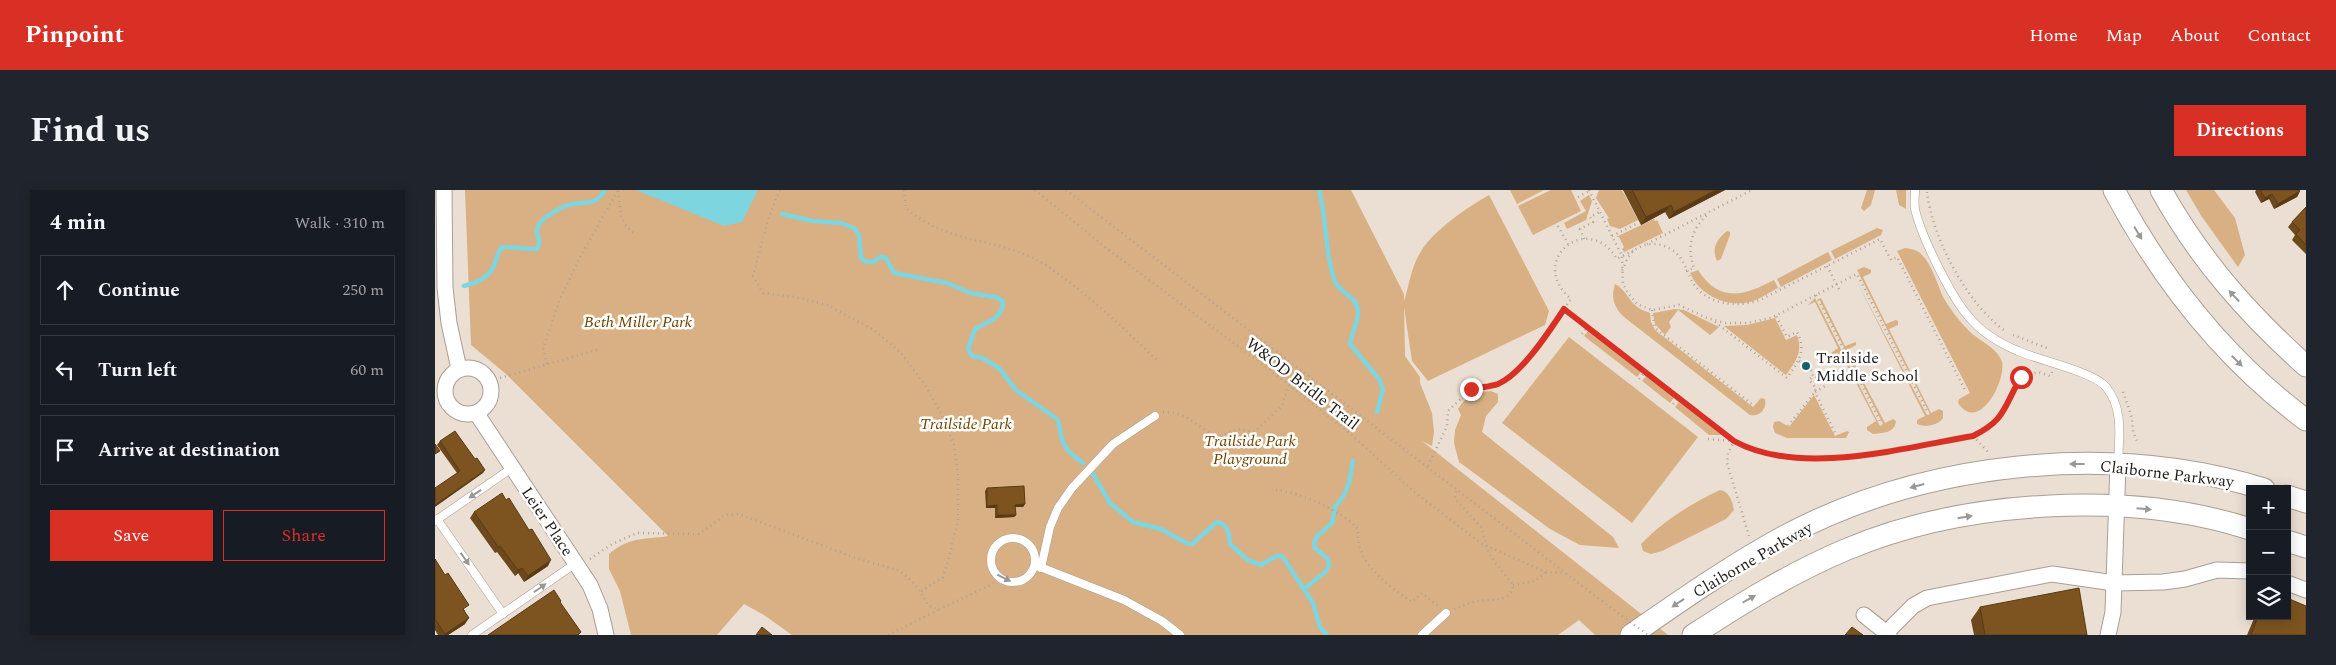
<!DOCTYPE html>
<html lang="en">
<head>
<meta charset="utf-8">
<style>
	:root { --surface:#171b24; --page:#20242c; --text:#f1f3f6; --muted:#9ea1a6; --line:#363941; --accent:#d93025 }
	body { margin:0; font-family:Spectral,serif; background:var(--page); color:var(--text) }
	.controls { position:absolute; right:15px; bottom:15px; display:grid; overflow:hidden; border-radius:0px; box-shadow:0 2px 12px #0003 }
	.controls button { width:45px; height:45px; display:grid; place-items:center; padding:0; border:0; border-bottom:1px solid var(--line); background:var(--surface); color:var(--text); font:25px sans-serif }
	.stop { position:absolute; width:15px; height:15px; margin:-11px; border:4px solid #d93025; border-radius:50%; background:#fff }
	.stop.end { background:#d93025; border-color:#fff; box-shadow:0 1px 5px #0008 }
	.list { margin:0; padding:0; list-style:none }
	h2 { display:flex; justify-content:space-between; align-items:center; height:65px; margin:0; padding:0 20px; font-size:21px }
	h2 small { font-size:16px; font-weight:400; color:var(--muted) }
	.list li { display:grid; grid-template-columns:32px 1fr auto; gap:15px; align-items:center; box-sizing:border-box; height:70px; margin:0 10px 10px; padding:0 10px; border:1px solid var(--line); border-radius:0px }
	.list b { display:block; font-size:19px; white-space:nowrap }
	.list em { font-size:16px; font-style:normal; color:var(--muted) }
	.actions { display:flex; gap:10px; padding:15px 20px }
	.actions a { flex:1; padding:11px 0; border:1px solid var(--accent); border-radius:0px; text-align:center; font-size:18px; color:var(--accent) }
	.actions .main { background:var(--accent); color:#fff }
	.icon { flex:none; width:28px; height:28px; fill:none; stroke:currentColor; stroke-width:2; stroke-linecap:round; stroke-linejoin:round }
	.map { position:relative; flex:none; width:1871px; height:445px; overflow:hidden; border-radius:0px }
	header { display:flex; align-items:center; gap:30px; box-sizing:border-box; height:70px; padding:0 25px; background:var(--accent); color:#fff }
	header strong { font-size:24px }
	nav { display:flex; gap:28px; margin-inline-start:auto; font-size:18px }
	.intro { display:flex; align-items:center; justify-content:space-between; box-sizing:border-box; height:120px; padding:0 30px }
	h1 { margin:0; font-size:35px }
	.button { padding:12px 22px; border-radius:0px; background:var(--accent); color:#fff; font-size:18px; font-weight:700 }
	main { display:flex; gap:30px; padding:0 30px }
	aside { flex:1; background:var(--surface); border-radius:0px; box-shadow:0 2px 12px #0003 }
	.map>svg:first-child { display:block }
	.green { fill:#d8b083 }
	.water { fill:#7dd5df }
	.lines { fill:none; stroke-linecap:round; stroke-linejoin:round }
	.stream { stroke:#7dd5df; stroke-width:4.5 }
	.lane-casing { stroke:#a99e93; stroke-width:9 }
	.street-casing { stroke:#a99e93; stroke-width:17 }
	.secondary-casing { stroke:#a99e93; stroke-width:23 }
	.path { stroke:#aca399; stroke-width:2.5; stroke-dasharray:1 4; stroke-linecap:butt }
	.lane { stroke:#fff; stroke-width:8 }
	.street { stroke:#fff; stroke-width:15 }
	.secondary { stroke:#fff; stroke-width:21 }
	.path-bridge { stroke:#aca399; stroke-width:2.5; stroke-dasharray:1 4; stroke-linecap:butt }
	.wall { fill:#6c481c }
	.shaded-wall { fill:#583b16 }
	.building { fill:#7d5420; stroke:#583b16 }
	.oneway { fill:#9a9897 }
	.route { stroke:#d93025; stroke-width:6 }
	.poi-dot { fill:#14636b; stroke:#fff; stroke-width:2 }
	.labels { text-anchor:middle; stroke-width:5; stroke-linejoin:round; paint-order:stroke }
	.park-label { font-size:16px; font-style:italic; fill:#6e4300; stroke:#fff }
	.poi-label { font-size:16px; fill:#1f1b17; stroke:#fff; text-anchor:start }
	.street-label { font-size:16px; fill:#1f1b17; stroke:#fff }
</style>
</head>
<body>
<header>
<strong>Pinpoint</strong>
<nav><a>Home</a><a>Map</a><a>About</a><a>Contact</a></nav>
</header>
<div class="intro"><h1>Find us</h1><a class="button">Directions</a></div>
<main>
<aside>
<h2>4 min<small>Walk · 310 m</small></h2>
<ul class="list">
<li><svg class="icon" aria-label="ahead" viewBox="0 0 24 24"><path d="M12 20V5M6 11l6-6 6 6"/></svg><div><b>Continue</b></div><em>250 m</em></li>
<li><svg class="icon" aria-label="left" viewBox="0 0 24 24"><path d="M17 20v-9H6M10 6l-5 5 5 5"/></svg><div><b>Turn left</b></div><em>60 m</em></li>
<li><svg class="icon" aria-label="arrive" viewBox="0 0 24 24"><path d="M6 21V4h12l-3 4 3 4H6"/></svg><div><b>Arrive at destination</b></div></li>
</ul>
<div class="actions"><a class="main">Save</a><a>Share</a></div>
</aside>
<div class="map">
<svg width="1871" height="445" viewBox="0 0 1871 445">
	<rect width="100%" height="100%" fill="#eadfd2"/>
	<g class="green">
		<path d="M30 0H916L969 104V112C974 95 976 78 985 63 997 41 1033 17 1054 5L1114 121 1110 135 993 191 977 171 969 117 970 166 985 187V193L997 223 999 242 997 256 987 251 1233 445H1160L1144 430 1123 445H357L329 425 309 414 282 445H196L185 401 174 379V364C195 346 209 350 233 346L71 184 36 155Z"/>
		<polygon points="1075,0 1109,0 1082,14"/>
		<polygon points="1116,0 1136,0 1146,21 1098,45 1083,16"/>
		<polygon points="1164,0 1187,0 1203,30 1185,39 1175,36 1172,29 1174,28 1161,8"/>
		<polygon points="1432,0 1440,0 1436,15 1429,21 1426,18"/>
		<polygon points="1461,0 1471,0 1471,19 1464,15"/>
		<polygon points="1751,0 1779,0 1800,28 1810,65 1803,77 1767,27"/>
		<polygon points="1154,5 1157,11 1151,30 1132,39 1129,33 1151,21 1145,11"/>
		<polygon points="1219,29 1220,31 1222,30 1228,43 1189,62 1187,59 1189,57 1184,47 1181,47"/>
		<polygon points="1442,38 1448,40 1446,45 1400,69 1396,61"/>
		<path d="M1292 41 1295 42V45L1286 69 1282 71C1276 58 1282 49 1292 41Z"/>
		<path d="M1470 58C1476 59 1480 59 1485 63 1496 72 1502 93 1508 107 1515 119 1524 131 1534 141 1544 151 1563 158 1567 172 1571 191 1544 244 1523 213L1524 209 1535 203 1462 61Z"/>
		<polygon points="1393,62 1397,70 1346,97 1342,89"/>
		<path d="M1429 77 1436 80V83L1428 87 1451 134 1461 130 1463 131V135L1454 139 1496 223 1504 219 1508 221V228C1504 235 1490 238 1482 234V230L1490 226 1421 90 1492 225 1495 224 1422 80Z"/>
		<path d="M1263 80C1284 113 1309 106 1339 90L1343 98C1335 102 1327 108 1318 111 1294 119 1265 106 1255 83Z"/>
		<path d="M1180 94C1196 103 1192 116 1215 123L1216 132 1220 140 1318 217 1326 208 1330 209C1332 219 1325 227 1315 225L1189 127C1178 117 1176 106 1180 94Z"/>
		<path d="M1380 108 1445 236 1448 234 1384 109 1386 108 1410 156 1421 152V155L1412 160 1450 233 1458 229 1461 231C1460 243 1448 243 1438 244L1432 240V237L1441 231 1406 164 1397 168 1394 166 1396 163 1403 158 1380 112 1373 115Z"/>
		<polygon points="1240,119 1249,120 1284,137 1275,145 1243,120 1234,132 1236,137 1230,145 1220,134 1218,123"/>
		<path d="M1340 128 1351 150 1362 145C1368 162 1361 171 1351 185L1289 136 1312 135Z"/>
		<polygon points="1153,141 1206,182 1202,187 1149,146"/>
		<polygon points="1134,147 1263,247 1197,333 1067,233"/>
		<polygon points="1211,186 1239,208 1235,213 1207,191"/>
		<path d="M1056 201 1063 204V212L1051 226 1047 242 1178 347 1184 358 1145 355 1115 339 1024 272 1019 253 1020 240 1026 225 1023 219C1031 206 1041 202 1056 201Z"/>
		<polygon points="1379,205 1400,246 1412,241 1414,242 1411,248 1352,248 1340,243 1338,237 1339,232 1344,231 1354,237"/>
		<polygon points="1244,212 1287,245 1274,245 1240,217"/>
		<path d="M1285 300C1295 302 1297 311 1299 320L1291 329 1227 361 1216 364 1208 361 1206 354C1228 331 1257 313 1285 300Z"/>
	</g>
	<polygon class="water" points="201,0 323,0 307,32 289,36"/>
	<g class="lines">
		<g class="stream">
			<path d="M884 0C892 29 890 66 900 91 904 103 922 106 923 121 924 132 916 143 915 154L944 189 948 199 942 222"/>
			<path d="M347 24 378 31 406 33 419 38 424 45 426 68 431 72H438L445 67 451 68 459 83 512 93 536 103 564 108 568 112C568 128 552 132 540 139L533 159 537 166 547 168 564 178 581 200 622 229C625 235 625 239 626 245 628 259 638 265 648 273"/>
			<path d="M29 96C44 92 56 87 61 70 63 64 63 60 68 57L102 59C108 51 99 44 103 36 106 29 121 20 128 17 145 8 159 20 170 0"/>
			<path d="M658 284 675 313 698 332 726 339 751 353 757 354 782 332C794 335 794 343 795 354L813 370 826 375 841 366H847L878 413 885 437 892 445"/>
			<polyline points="869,399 890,382 894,375 893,369 880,358 879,353 882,346 897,333 900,317 909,305 914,293 918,271"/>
		</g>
		<defs>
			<g id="lane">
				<path d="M1480 0C1480 6 1479 13 1480 19 1486 46 1516 107 1534 127 1547 143 1564 153 1583 161 1603 170 1659 182 1671 197 1689 219 1684 247 1683 274"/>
				<polyline points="2,329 68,424"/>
				<polyline points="0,331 77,278"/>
				<circle cx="578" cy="370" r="22"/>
				<polyline points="600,375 689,410 727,431 745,445"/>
				<polyline points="606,378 615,337 623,318 637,298 678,254 720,226"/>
				<polyline points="37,445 141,373"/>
				<polyline points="987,445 1011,423"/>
			</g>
			<g id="street">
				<polyline points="9,0 10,98 14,133 24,179"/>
				<circle cx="33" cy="201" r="23"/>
				<polyline points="42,224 155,395 165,419 171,445"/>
				<polyline points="1852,393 1871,400"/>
				<polyline points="1429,425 1454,445"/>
				<polyline points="1451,443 1478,416 1492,408 1617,384 1679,393 1728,392 1750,389 1782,380 1815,381"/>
				<polyline points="1673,445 1678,422 1683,274"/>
			</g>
			<g id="secondary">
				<path d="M1679 0C1727 90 1789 169 1871 230"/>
				<path d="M1726 0C1765 70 1812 123 1871 176"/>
				<polyline points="1852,306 1871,312"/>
				<polyline points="1852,351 1871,357"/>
				<path d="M1196 445C1245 411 1295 376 1348 347 1490 271 1675 252 1829 299"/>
				<path d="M1258 445C1307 413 1356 383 1410 360 1527 310 1694 300 1815 339"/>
			</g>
		</defs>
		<use href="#lane" class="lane-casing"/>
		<use href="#street" class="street-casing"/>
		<use href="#secondary" class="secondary-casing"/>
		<g class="path">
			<polyline points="345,0 334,26 318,86 328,103 360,107 392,115 439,140 466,163 490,195 507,225 519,255 523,283 523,330 515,364 508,387 485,402"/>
			<path d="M469 0 471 18C511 54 560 47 604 71 612 75 619 81 626 86 662 112 692 142 724 172"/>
			<polyline points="600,0 670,57 835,180 918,246 978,301 1047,354 1111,382 1129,383"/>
			<polyline points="631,0 1167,411"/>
			<polyline points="1154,0 1187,66 1200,60"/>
			<path d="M183 1C187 23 182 30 201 45"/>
			<path d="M1492 2C1497 47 1532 114 1569 140"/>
			<polyline points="1143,7 1156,0"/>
			<polyline points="1123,36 1133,54"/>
			<polyline points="1177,46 1203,33"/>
			<polyline points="1149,49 1145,39 1158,32 1155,27 1165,22"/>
			<polyline points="1212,54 1317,0"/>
			<polyline points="1392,76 1405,101"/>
			<path d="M1187 80C1190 76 1191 70 1194 66 1206 49 1231 51 1244 66 1250 73 1253 84 1258 93 1273 116 1304 118 1327 109L1445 49 1456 70 1462 67 1531 202"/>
			<path d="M1251 81 1259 78C1251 56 1257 39 1273 24"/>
			<polyline points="1381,105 1446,233"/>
			<path d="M1129 119 1136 109C1091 71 1153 20 1182 69L1187 66 1188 94 1193 103 1202 114 1217 120 1244 115 1272 128 1290 133H1312L1336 128 1422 84 1493 223"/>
			<polyline points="1217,120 1220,138 1318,215"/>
			<path d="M1280 132 1352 188C1363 172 1372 161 1362 142L1352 147 1341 126"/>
			<polyline points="1147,144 1152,137"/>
			<polyline points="1578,145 1612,158"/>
			<polyline points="1364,171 1377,181 1378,187 1386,188 1390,196 1380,202 1400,243"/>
			<polyline points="112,174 108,158 124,111 143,71 183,0"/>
			<polyline points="65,188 162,160"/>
			<polyline points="1204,189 1210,182"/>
			<polyline points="1688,202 1697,228 1698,242 1703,253"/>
			<polyline points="1238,214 1243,208"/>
			<path d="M728 222C748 220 766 238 781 248L802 239 819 242 847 216 853 195"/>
			<polyline points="1353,236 1380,202 1381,198 1374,190 1377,187"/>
			<polyline points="1538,246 1554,263"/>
			<polyline points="1273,249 1299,251 1293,263 1292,273 1314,346"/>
			<path d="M993 276 1012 236 1013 221 1036 199 1062 194 1077 184 1106 154 1129 119 1299 251C1364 287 1468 258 1538 246 1571 229 1569 215 1586 187L1603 182 1615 186 1617 182"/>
			<path d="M841 300C865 302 907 321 923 339 921 375 951 393 977 412L987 403 1004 417"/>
			<polyline points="155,369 177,354 202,343 264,344 290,325 304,324 418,367 465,381 480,394 493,415 503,420 568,389"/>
			<polyline points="1078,395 1100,391 1111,382"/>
			<path d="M1019 419C1027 416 1034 413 1042 411 1056 409 1076 413 1078 395L1054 364 1046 337 1021 310 1020 305 1022 298"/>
			<polyline points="453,445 503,420"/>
		</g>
		<use href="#lane" class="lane"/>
		<use href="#street" class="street"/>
		<use href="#secondary" class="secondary"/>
		<polyline class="path-bridge" points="1167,411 1213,445"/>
	</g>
	<g class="wall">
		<polygon points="1188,0 1290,0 1234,29 1230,22 1206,35"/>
		<polygon points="1821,0 1864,0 1865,1 1862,7 1839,19 1834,9 1826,13 1820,2"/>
		<polygon points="1871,17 1871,64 1857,50 1860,45 1853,37 1857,32"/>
		<polygon points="5,251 48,283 22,283 2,255"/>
		<polygon points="552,298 590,314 588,317 580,317 581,325 579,327 560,328 560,318 551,318 550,301"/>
		<polygon points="39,322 113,376 89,392 83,383 80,386 62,362 60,363 35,328"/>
		<polygon points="0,369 30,421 29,421 30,434 13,445 3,445 0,440"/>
		<polygon points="1545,417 1652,445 1539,445 1536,430"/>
		<polygon points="1820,426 1852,426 1871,445 1812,445"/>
	</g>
	<g class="shaded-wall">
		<polygon points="1281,0 1290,0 1234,29 1239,22"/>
		<polygon points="1865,1 1862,7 1839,19 1843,14"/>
		<polygon points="1837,4 1834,9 1826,13 1830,8"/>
		<polygon points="1236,15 1230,22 1206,35 1211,27"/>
		<polygon points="50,280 48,283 0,317 0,315"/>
		<polygon points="590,314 588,317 578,317 580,315"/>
		<polygon points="562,315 560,318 551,318 552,316"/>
		<polygon points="562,325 581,325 579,327 560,328"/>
		<polygon points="116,370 113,376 89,392 93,386"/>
		<polygon points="87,378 83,383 80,386 83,380"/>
		<polygon points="34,428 30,434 13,445 9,445"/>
	</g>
	<g class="building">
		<polygon points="1197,0 1281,0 1239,22 1236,15 1211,27"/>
		<polygon points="1825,0 1864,0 1865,1 1843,14 1837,4 1830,8"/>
		<polygon points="1871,17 1871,55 1861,44 1865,40 1857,32"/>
		<polygon points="20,241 40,269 42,268 50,280 0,315 0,298 25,281 5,251"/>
		<polygon points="0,254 5,261 0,264"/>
		<polygon points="589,296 590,314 580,315 581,325 562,325 562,315 552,316 552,298"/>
		<polygon points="67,303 71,310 74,308 94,340 97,339 116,370 93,386 87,378 83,380 65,356 64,358 39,322"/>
		<polygon points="0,369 10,385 13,383 34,415 28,419 34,428 10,444 0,429"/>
		<polygon points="1644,398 1652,445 1550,445 1545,417"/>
		<polygon points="119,400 126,411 125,412 146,442 143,445 53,445"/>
		<polygon points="1852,408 1871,416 1871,445 1816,445 1823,426 1852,426"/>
		<polygon points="327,437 337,445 321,445"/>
		<polygon points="1417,437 1428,445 1410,445"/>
	</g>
	<defs><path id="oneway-solid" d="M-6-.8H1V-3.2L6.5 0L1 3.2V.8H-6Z" transform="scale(1.25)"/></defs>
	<g class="oneway">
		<use href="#oneway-solid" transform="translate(1703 43) rotate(59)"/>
		<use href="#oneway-solid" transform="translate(1799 106) rotate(-133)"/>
		<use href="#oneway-solid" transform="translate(1802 171) rotate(45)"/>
		<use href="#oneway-solid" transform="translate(1642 274) rotate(180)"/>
		<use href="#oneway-solid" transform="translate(1482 296) rotate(165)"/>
		<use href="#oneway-solid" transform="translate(40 304) rotate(146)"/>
		<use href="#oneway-solid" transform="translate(1709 319) rotate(5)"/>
		<use href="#oneway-solid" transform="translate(1530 327) rotate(-9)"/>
		<use href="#oneway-solid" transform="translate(30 369) rotate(55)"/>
		<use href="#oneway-solid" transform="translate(569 388) rotate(26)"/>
		<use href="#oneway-solid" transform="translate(105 398) rotate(-35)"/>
		<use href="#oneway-solid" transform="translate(1314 409) rotate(-30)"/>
		<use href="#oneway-solid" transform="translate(1243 413) rotate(146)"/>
	</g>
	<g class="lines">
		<path class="route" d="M1036 199C1045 197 1055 197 1063 194 1087 184 1115 140 1129 119L1299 251C1364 287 1468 258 1538 246 1571 230 1569 216 1586 187"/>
	</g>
	<circle class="poi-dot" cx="1371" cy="176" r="5"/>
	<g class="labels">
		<g class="park-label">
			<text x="203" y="137">Beth Miller Park</text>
			<text x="531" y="239">Trailside Park</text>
			<text x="815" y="256">Trailside Park<tspan x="815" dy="18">Playground</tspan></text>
		</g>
		<g class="poi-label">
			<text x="1381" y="173">Trailside<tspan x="1381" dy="18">Middle School</tspan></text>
		</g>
		<g class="street-label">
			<text transform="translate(868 193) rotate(38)" y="6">W&amp;OD Bridle Trail</text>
			<text transform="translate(1732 283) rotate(7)" y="6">Claiborne Parkway</text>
			<text transform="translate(113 331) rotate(56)" y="6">Leier Place</text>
			<text transform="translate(1317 369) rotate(-30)" y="6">Claiborne Parkway</text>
		</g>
	</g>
</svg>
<div class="controls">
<button>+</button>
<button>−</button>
<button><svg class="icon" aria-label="layers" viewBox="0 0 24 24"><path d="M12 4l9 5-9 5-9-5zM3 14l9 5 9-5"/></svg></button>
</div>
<div class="stop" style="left:1586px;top:187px"></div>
<div class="stop end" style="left:1036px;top:199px"></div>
</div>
</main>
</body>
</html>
